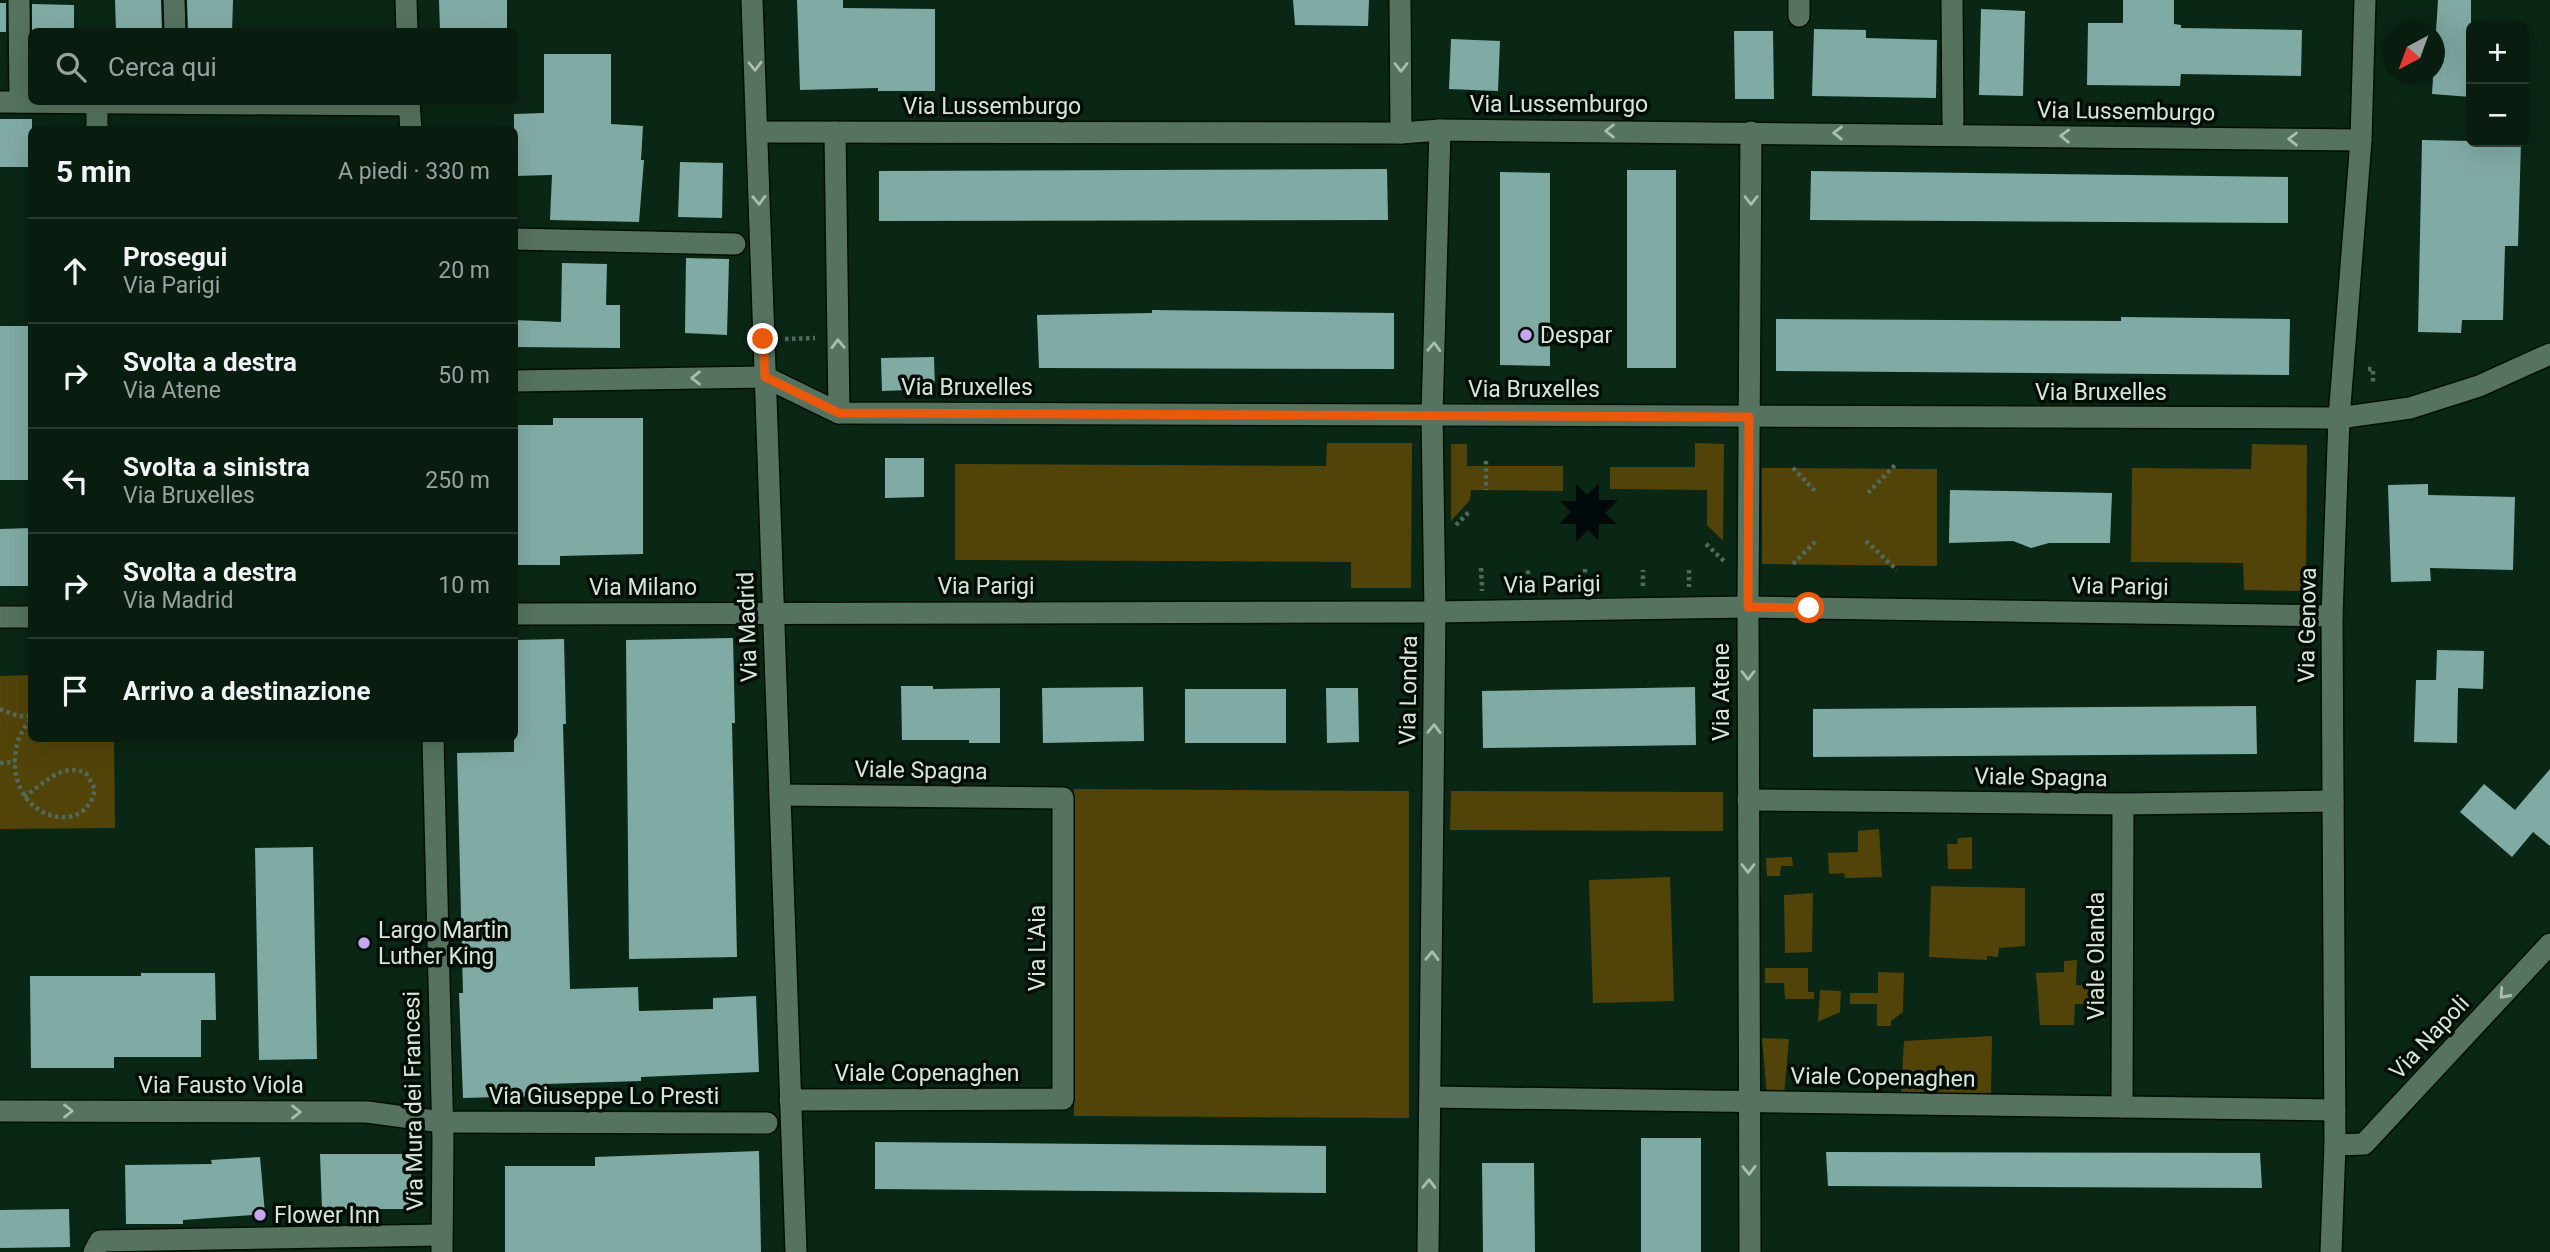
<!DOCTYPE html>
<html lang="it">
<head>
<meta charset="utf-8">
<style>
	:root { --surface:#081c10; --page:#16291e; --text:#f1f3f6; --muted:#98a19f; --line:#293a30 }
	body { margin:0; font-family:Roboto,sans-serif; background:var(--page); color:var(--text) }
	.controls { position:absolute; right:21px; top:21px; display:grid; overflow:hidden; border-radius:10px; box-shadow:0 7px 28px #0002 }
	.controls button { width:63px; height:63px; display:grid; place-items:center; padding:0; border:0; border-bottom:2px solid var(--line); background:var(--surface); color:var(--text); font:35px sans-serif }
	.compass { position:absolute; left:2382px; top:21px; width:63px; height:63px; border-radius:50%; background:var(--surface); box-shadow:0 7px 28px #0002; rotate:221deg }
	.stop { position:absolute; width:21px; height:21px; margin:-16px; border:5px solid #ea580c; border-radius:50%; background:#fff }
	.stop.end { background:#ea580c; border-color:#fff; box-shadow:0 2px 7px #0008 }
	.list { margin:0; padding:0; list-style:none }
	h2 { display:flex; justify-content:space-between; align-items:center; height:91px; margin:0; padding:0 28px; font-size:30px }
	h2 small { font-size:23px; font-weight:400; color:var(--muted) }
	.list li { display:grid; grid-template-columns:46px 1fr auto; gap:21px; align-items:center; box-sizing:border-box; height:105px; padding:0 28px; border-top:2px solid var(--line) }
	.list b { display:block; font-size:26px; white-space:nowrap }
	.list p { margin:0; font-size:23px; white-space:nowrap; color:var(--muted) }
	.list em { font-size:23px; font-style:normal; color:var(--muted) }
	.icon { flex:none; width:38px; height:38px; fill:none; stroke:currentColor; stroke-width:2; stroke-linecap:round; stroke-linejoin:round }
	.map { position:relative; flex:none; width:2550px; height:1252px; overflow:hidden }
	.search { position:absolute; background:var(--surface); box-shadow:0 7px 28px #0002; left:28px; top:28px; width:490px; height:77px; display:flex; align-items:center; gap:18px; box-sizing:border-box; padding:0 24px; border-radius:10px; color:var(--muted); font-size:26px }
	.panel { position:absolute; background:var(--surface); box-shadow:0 7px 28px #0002; left:28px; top:126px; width:490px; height:616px; border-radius:10px }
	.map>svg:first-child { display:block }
	.green { fill:#524409 }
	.water { fill:#01090b }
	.building { fill:#80aba4 }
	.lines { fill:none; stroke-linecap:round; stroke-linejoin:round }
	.minor-casing { stroke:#000f03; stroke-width:24 }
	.path { stroke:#526a5b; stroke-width:4.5; stroke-dasharray:3.5 3.5; stroke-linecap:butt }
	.minor { stroke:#55735e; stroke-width:21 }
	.oneway { stroke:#a9beaf }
	.route { stroke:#ea580c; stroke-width:9 }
	.poi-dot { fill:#c5a7f1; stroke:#030d06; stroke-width:2.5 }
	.labels { text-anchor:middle; stroke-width:7; stroke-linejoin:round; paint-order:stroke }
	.street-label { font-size:23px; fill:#d6e6da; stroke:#030d06 }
	.poi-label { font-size:23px; fill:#d6e6da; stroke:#030d06; text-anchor:start }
</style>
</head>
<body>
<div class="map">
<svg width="2550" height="1252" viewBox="0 0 2550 1252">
	<rect width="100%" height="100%" fill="#0a2615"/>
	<g class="green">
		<polygon points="1327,443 1412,443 1411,588 1351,588 1351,562 955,560 955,464 1326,466"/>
		<polygon points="1695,443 1724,444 1723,541 1707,525 1707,490 1610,489 1610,467 1695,467"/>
		<polygon points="1451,444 1467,444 1467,466 1563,466 1563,491 1471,490 1470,500 1451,521"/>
		<polygon points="2252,444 2307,445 2306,591 2244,590 2243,563 2131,562 2132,468 2251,469"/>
		<polygon points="1762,468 1937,469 1937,566 1762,564"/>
		<polygon points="31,675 32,738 114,739 115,828 0,829 0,676"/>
		<polygon points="1074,789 1409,791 1409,1118 1074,1116"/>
		<polygon points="1451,791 1723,792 1723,831 1450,830"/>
		<polygon points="1879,829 1882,877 1845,878 1844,873 1829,874 1828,853 1858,852 1858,831"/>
		<polygon points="1972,837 1972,869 1948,869 1947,844 1957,844 1958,838"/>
		<polygon points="1792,857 1793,866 1781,866 1780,876 1767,876 1766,858"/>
		<polygon points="1670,877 1674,1001 1593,1003 1589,880"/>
		<polygon points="1931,886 2025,888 2025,946 1999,948 1998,957 1987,956 1987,960 1929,957"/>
		<polygon points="1813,893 1812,952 1785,953 1784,895"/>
		<polygon points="2077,960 2076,985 2107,987 2107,1005 2075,1004 2074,1025 2040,1025 2036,973 2064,972 2064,961"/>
		<polygon points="1765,968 1808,968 1808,992 1814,992 1814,999 1785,999 1784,983 1765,983"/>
		<polygon points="1878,972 1904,973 1903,1012 1891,1021 1891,1026 1877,1026 1877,1004 1850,1004 1850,993 1878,993"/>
		<polygon points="1820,990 1841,991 1840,1012 1818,1022"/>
		<polygon points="1992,1036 1991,1093 1979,1093 1979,1098 1901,1092 1904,1041"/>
		<polygon points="1762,1038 1789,1039 1784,1096 1767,1096"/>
	</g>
	<polygon class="water" points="1599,483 1599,500 1618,500 1605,513 1617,524 1599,524 1598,540 1588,530 1576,542 1576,524 1559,524 1571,512 1560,501 1576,501 1576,484 1587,495"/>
	<g class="building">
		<polygon points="115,0 161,0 162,32 116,32"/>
		<polygon points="187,0 233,0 232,32 188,32"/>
		<polygon points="439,0 507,0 507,32 440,32"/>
		<polygon points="797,0 843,0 843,8 935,9 935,91 878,91 878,88 800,90"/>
		<polygon points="1293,0 1369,0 1368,26 1295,25"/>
		<polygon points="2123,0 2174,0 2174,24 2181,25 2181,28 2302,30 2301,76 2181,74 2180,86 2087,85 2088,23 2123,23"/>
		<polygon points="2438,0 2471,0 2471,97 2432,94"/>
		<rect x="0" y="3" width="6" height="29"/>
		<polygon points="32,4 74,5 74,32 32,32"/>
		<polygon points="1981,9 2025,11 2023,96 1979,95"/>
		<polygon points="1814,29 1866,30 1866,38 1937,40 1936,98 1812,96"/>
		<polygon points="1734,31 1773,31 1774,99 1735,99"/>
		<polygon points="1451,39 1500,41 1498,91 1449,89"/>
		<polygon points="544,54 611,54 611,124 643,126 641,160 644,160 639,222 550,220 552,175 514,176 514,114 544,113"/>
		<rect x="0" y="119" width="32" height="48"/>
		<polygon points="2422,140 2521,142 2518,246 2505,246 2503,320 2462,320 2461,333 2418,332"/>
		<polygon points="680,162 723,163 722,218 678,217"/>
		<polygon points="1387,169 1388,220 879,221 879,171"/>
		<rect x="1627" y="170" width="49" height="198"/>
		<polygon points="1811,171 2288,177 2288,223 1810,220"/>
		<polygon points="1500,172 1550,173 1550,366 1500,365"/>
		<polygon points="686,258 729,259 727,335 685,333"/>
		<polygon points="562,263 607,264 606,305 620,305 620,348 514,347 514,320 561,322"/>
		<polygon points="1152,310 1394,313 1394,369 1039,368 1037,315 1152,313"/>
		<polygon points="2121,317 2290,319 2289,375 1776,371 1776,319 2121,321"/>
		<rect x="0" y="326" width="32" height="154"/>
		<polygon points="934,357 935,389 882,391 881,358"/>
		<polygon points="553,418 643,418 643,554 560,556 560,565 514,565 514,425 553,425"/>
		<polygon points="885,458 924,458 924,497 885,498"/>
		<polygon points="2428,484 2428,495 2515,497 2513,570 2430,568 2431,581 2391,582 2388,485"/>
		<polygon points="1950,490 2112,493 2110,543 2049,543 2031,548 2013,541 1949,543"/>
		<polygon points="32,528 32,586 0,586 0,529"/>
		<polygon points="733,638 735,723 732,723 737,957 629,959 626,640"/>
		<polygon points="564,639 566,724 563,724 570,989 638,987 639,1011 713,1009 713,998 756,996 759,1072 641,1077 641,1081 546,1084 546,1096 463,1098 459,993 463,993 457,753 514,752 514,640"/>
		<polygon points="2437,650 2484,651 2483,689 2458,688 2457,743 2414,742 2416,680 2436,680"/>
		<polygon points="901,686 933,686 933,689 1000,688 1000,743 969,743 969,740 902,740"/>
		<polygon points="1143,687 1144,741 1043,743 1042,688"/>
		<polygon points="1695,687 1696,745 1483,748 1482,691"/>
		<polygon points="1326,688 1358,688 1359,742 1327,743"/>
		<rect x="1185" y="689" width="101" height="54"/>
		<polygon points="2256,706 2257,754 1813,757 1813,709"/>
		<polygon points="2550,769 2550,846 2533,832 2512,857 2460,812 2484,784 2515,810"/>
		<polygon points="313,847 317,1059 259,1060 255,848"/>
		<polygon points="141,973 215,973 216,1020 201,1020 201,1057 114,1057 114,1068 31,1068 30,976 141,976"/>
		<rect x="1641" y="1138" width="60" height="114"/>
		<polygon points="875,1142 1326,1146 1326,1193 875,1189"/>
		<polygon points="759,1151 761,1252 505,1252 505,1166 595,1166 595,1157"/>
		<polygon points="1826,1152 2260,1153 2262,1188 1828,1186"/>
		<polygon points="320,1154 410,1154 413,1209 322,1209"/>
		<polygon points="260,1157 265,1214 183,1220 183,1224 126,1224 125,1165 212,1164 211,1160"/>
		<polygon points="1482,1163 1534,1163 1535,1252 1483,1252"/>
		<polygon points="69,1209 70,1247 0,1248 0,1210"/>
	</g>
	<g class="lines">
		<defs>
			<g id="minor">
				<polyline points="19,0 20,102"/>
				<polyline points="174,0 175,32"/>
				<polyline points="406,0 407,32"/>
				<polyline points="752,0 796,1252"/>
				<polyline points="1400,0 1401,133"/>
				<polyline points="1799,0 1799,16"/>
				<polyline points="1952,0 1953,122"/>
				<polyline points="0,102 409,105"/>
				<polyline points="97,102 97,130"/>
				<polyline points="409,102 411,130"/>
				<polyline points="757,132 1401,133 1440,130 2361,140"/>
				<polyline points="835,132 839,413"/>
				<polyline points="514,239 735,244"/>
				<polyline points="514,381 765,377 839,413 2339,418 2410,408 2479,386 2550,354"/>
				<polyline points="514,614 1435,612 1748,607 2332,616"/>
				<polyline points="0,617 32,617"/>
				<polyline points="433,738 443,1141 442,1252"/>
				<polyline points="780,795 1063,798 1063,1099 790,1100"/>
				<polyline points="1748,800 2123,804 2333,801"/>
				<polyline points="1430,1097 2335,1110"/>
				<polyline points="2122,1107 2123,804"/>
				<polyline points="0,1111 367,1112 442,1122 767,1123"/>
				<polyline points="2335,1145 2364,1144 2550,944"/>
				<polyline points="94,1252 100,1241 441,1235"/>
				<polyline points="1428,1252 1435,612 1432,415 1440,130"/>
				<polyline points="1750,1252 1748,607 1751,132"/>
				<polyline points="2331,1252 2335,1145 2332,616 2339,418 2361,140 2365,0"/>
			</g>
		</defs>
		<use href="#minor" class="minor-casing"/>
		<g class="path">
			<polyline points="785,339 815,338"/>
			<polyline points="2368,369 2373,369 2373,384"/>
			<polyline points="1486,461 1486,490"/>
			<polyline points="1793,468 1817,493"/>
			<polyline points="1868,493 1897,463"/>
			<polyline points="1456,525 1470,511"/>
			<polyline points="1866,541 1897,570"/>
			<polyline points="1706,544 1726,563"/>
			<polyline points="1793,564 1817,540"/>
			<polyline points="1481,568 1482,591"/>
			<polyline points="1585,569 1585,589"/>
			<polyline points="1689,570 1689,587"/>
			<polyline points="1643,586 1643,570"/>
			<polyline points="1528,588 1528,568"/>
			<polyline points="0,709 18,716 32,716"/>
			<polyline points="0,763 15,762"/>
			<path d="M24 797C43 784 62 762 86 773L95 789C86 839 11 819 15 758 16 743 21 729 32 718"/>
		</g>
		<use href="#minor" class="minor"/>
	</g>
	<defs><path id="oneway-chevron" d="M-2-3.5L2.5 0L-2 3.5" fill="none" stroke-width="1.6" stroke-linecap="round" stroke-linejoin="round" transform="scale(1.75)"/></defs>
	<g class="oneway">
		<use href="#oneway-chevron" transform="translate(755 66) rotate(88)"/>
		<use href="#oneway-chevron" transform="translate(1401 67) rotate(90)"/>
		<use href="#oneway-chevron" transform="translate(1610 131) rotate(-180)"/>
		<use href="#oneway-chevron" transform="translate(1838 133) rotate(-179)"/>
		<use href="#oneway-chevron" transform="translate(2065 136) rotate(-179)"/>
		<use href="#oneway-chevron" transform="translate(2293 139) rotate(-179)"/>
		<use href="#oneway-chevron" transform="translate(759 200) rotate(88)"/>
		<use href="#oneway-chevron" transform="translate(1751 200) rotate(90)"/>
		<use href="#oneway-chevron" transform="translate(838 344) rotate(-91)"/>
		<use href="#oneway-chevron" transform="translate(1434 347) rotate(-88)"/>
		<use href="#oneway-chevron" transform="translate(696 378) rotate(179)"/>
		<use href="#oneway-chevron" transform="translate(1748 675) rotate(90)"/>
		<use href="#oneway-chevron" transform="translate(1434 729) rotate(-89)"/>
		<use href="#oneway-chevron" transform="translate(1748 868) rotate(90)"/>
		<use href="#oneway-chevron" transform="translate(1432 956) rotate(-89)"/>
		<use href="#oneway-chevron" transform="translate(2504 994) rotate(132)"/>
		<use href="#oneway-chevron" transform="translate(68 1111)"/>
		<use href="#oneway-chevron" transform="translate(296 1112)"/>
		<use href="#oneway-chevron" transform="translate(1749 1170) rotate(89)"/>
		<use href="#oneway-chevron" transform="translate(1429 1184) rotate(-89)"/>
	</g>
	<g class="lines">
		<polyline class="route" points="763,339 765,377 839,413 1749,417 1748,607 1809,608"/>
	</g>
	<g class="poi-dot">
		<circle cx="1526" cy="335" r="7"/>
		<circle cx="364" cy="943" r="7"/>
		<circle cx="260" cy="1215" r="7"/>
	</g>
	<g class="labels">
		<g class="street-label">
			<text x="1559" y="112">Via Lussemburgo</text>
			<text x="992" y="114">Via Lussemburgo</text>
			<text transform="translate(2126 111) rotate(1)" y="8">Via Lussemburgo</text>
			<text x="967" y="395">Via Bruxelles</text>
			<text x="1534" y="397">Via Bruxelles</text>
			<text x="2101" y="400">Via Bruxelles</text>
			<text transform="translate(1552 584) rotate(-1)" y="8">Via Parigi</text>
			<text x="986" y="594">Via Parigi</text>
			<text transform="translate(2120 586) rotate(1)" y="8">Via Parigi</text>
			<text x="643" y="595">Via Milano</text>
			<text transform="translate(2307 625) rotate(-89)" y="8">Via Genova</text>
			<text transform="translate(747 627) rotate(-92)" y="8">Via Madrid</text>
			<text transform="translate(1408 690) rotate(-89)" y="8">Via Londra</text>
			<text transform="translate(1721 692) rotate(-90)" y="8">Via Atene</text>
			<text transform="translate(921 770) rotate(1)" y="8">Viale Spagna</text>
			<text transform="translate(2041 777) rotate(1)" y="8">Viale Spagna</text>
			<text transform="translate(1037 948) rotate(-90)" y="8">Via L'Aia</text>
			<text transform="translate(2096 956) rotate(-90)" y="8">Viale Olanda</text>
			<text transform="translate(2429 1037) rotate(-47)" y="8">Via Napoli</text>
			<text x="927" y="1081">Viale Copenaghen</text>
			<text transform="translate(1883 1077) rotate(1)" y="8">Viale Copenaghen</text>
			<text x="221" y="1093">Via Fausto Viola</text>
			<text x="604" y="1104">Via Giuseppe Lo Presti</text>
			<text transform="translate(413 1101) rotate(-91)" y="8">Via Mura dei Francesi</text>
		</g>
		<g class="poi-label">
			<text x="1540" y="343">Despar</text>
			<text x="378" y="938">Largo Martin<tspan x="378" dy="26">Luther King</tspan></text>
			<text x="274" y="1223">Flower Inn</text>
		</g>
	</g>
</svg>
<div class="controls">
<button>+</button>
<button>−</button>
</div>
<svg class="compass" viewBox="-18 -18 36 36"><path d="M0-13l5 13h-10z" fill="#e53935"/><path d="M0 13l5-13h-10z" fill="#98a19f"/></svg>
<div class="stop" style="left:1809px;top:608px"></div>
<div class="stop end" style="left:763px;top:339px"></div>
<div class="search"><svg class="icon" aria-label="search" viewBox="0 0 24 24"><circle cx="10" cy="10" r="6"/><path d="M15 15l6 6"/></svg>Cerca qui</div>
<section class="panel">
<h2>5 min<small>A piedi · 330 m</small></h2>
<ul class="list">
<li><svg class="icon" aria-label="ahead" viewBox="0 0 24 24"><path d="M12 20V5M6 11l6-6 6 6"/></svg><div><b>Prosegui</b><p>Via Parigi</p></div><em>20 m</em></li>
<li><svg class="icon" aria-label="right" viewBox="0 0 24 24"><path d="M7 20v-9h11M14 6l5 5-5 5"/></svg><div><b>Svolta a destra</b><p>Via Atene</p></div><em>50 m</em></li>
<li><svg class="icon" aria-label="left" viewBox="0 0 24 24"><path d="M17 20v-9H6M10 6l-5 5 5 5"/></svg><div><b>Svolta a sinistra</b><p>Via Bruxelles</p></div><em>250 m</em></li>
<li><svg class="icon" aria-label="right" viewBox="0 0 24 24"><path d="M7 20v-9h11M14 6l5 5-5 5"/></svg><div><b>Svolta a destra</b><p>Via Madrid</p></div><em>10 m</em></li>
<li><svg class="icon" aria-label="arrive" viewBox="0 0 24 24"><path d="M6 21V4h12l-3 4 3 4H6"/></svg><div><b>Arrivo a destinazione</b></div></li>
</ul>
</section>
</div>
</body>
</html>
